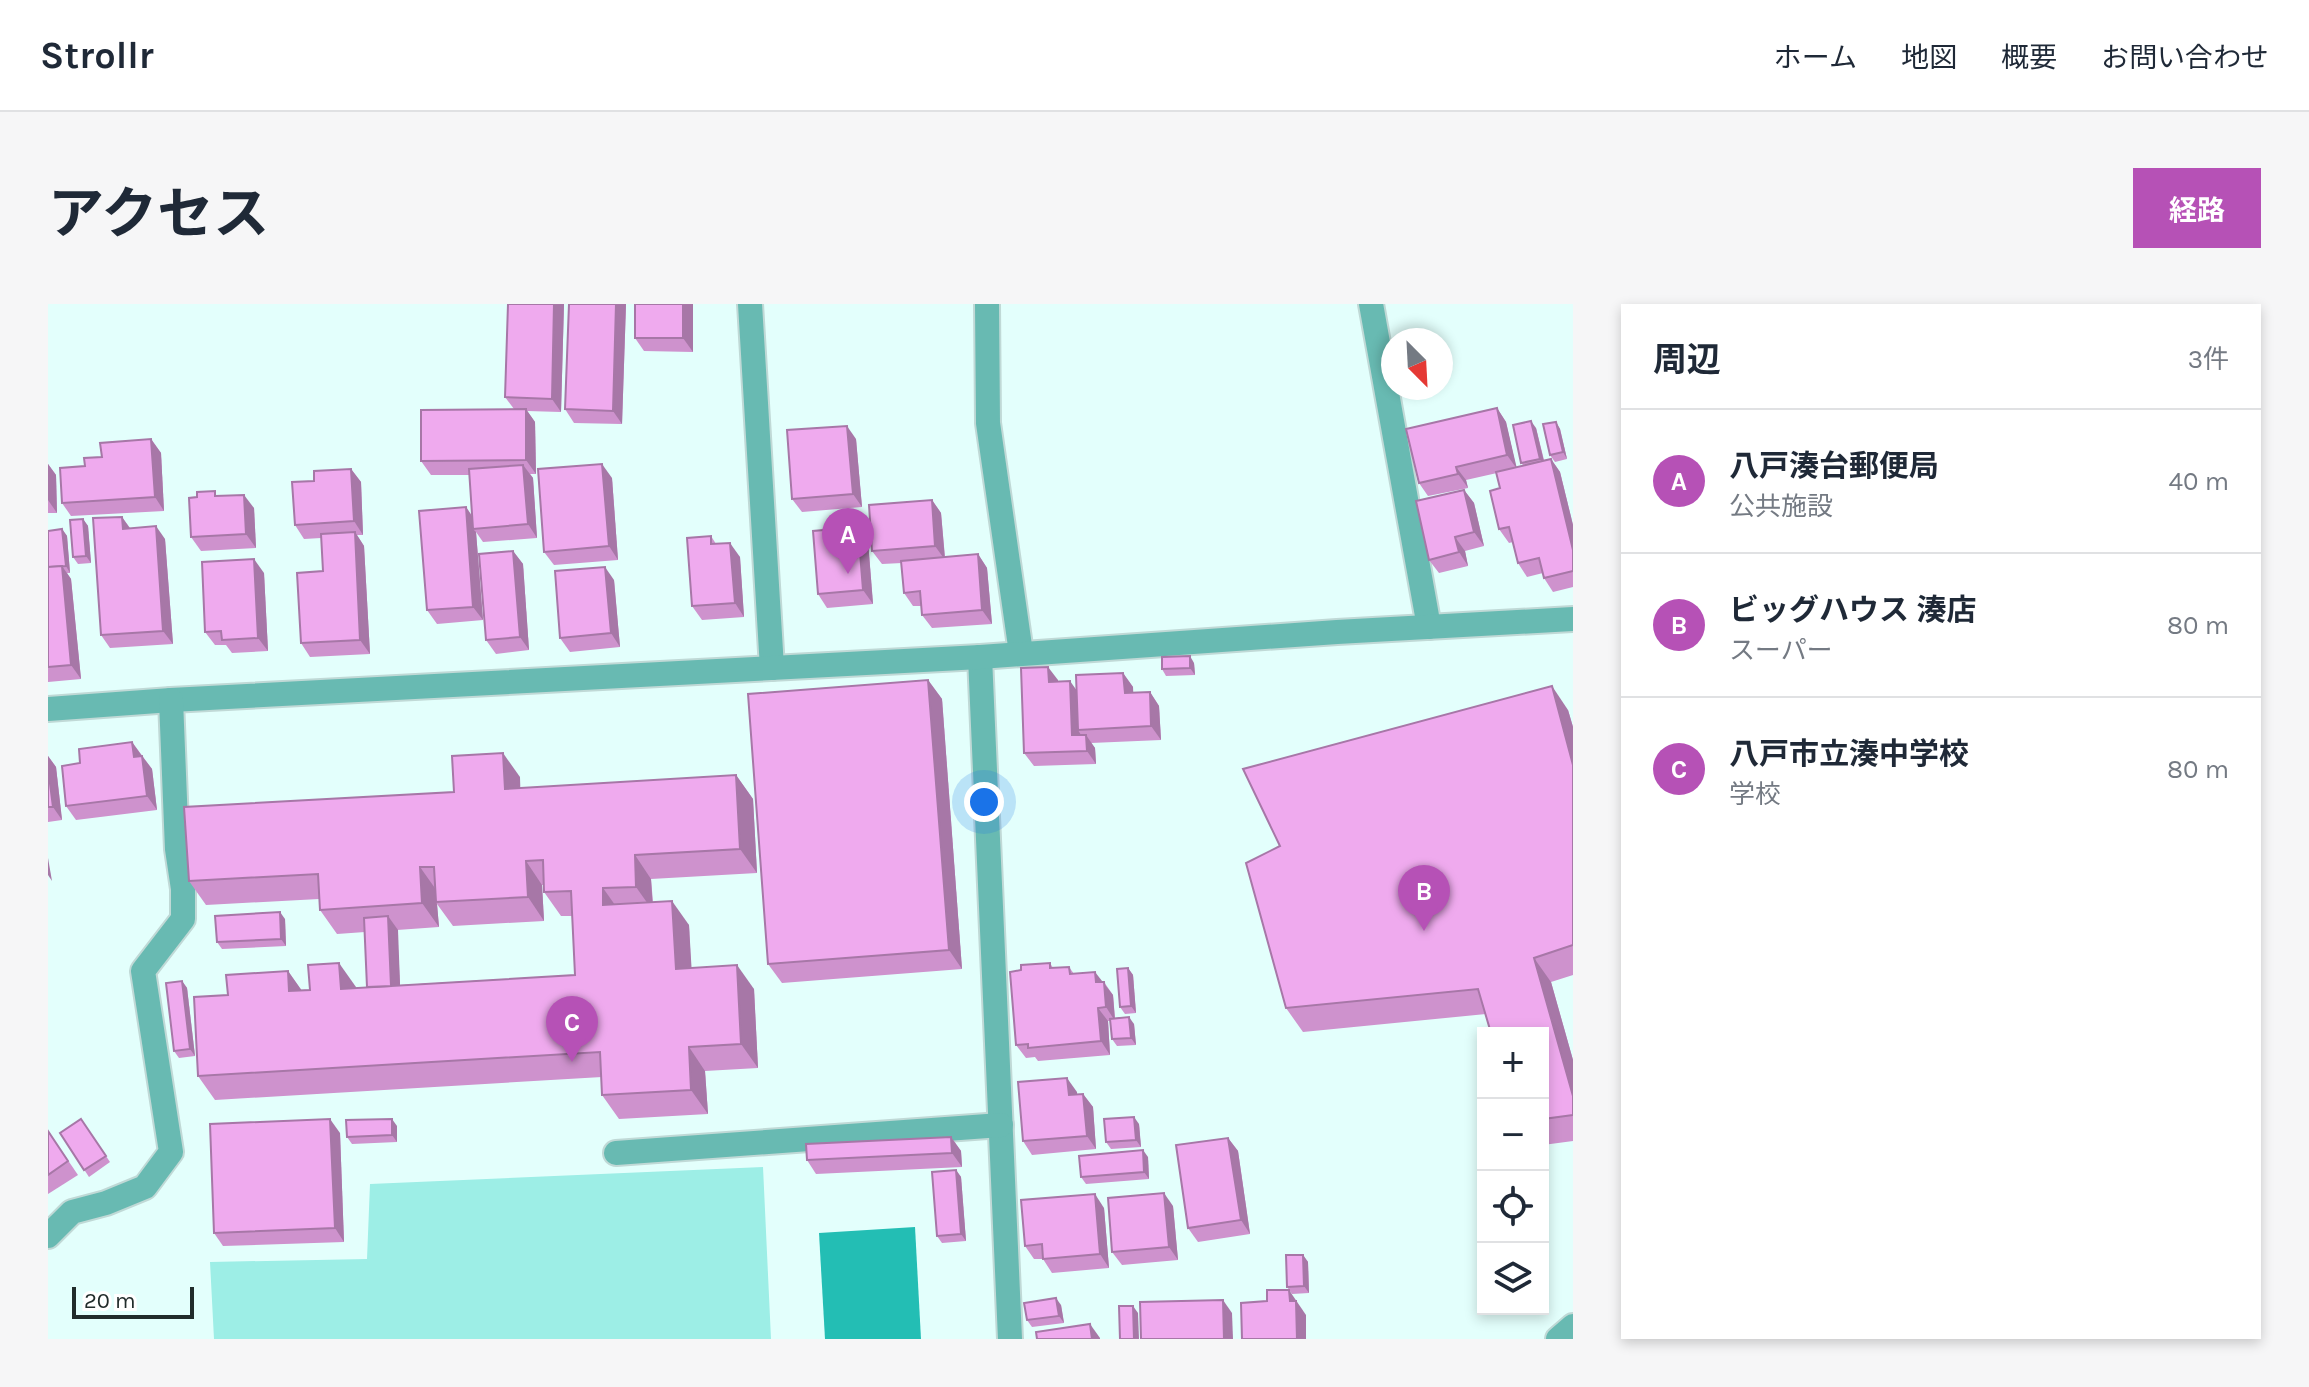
<!DOCTYPE html>
<html lang="ja">
<head>
<meta charset="utf-8">
<style>
	:root { --surface:#fff; --page:#f6f6f7; --text:#1f2937; --muted:#747a83; --line:#e0e1e3; --accent:#b651b6 }
	body { margin:0; font-family:Karla,"Noto Sans JP",sans-serif; background:var(--page); color:var(--text) }
	.controls { position:absolute; right:24px; bottom:24px; display:grid; overflow:hidden; border-radius:0px; box-shadow:0 4px 12px #0003 }
	.controls button { width:72px; height:72px; display:grid; place-items:center; padding:0; border:0; border-bottom:2px solid var(--line); background:var(--surface); color:var(--text); font:40px sans-serif }
	.compass { position:absolute; left:1333px; top:24px; width:72px; height:72px; border-radius:50%; background:var(--surface); box-shadow:0 4px 12px #0003; rotate:156deg }
	.scale { position:absolute; left:24px; bottom:20px; width:122px; box-sizing:border-box; padding-left:8px; border:4px solid #212c2b; border-top:0; font-size:22px; line-height:28px; white-space:nowrap; color:#212c2b; -webkit-text-stroke:6px #fff; paint-order:stroke }
	.you { position:absolute; left:936px; top:498px; width:28px; height:28px; margin:-20px; border:6px solid #fff; border-radius:50%; background:#1a73e8; box-shadow:0 0 0 12px #1a73e833 }
	.badge { display:grid; place-items:center; width:52px; height:52px; border-radius:50%; background:var(--accent); color:#fff; font-size:26px; font-weight:700 }
	.pin { position:absolute; translate:-50% -66px; filter:drop-shadow(0 2px 4px #0008) }
	.pin::after { content:''; position:absolute; top:42px; width:28px; height:24px; background:inherit; clip-path:polygon(0 0,100% 0,50% 100%) }
	.list { margin:0; padding:0; list-style:none }
	h2 { display:flex; justify-content:space-between; align-items:center; height:104px; margin:0; padding:0 32px; font-size:34px }
	h2 small { font-size:26px; font-weight:400; color:var(--muted) }
	.list li { display:grid; grid-template-columns:52px 1fr auto; gap:24px; align-items:center; box-sizing:border-box; height:144px; padding:0 32px; border-top:2px solid var(--line) }
	.list b { display:block; font-size:30px; white-space:nowrap }
	.list p { margin:0; font-size:26px; white-space:nowrap; color:var(--muted) }
	.list em { font-size:26px; font-style:normal; color:var(--muted) }
	.icon { flex:none; width:44px; height:44px; fill:none; stroke:currentColor; stroke-width:2; stroke-linecap:round; stroke-linejoin:round }
	.map { position:relative; flex:none; width:1525px; height:1035px; overflow:hidden; border-radius:0px }
	header { display:flex; align-items:center; gap:48px; box-sizing:border-box; height:112px; padding:0 40px; background:var(--surface); border-bottom:2px solid var(--line) }
	header strong { font-size:38px }
	nav { display:flex; gap:44px; margin-inline-start:auto; font-size:28px }
	.intro { display:flex; align-items:center; justify-content:space-between; box-sizing:border-box; height:192px; padding:0 48px }
	h1 { margin:0; font-size:56px }
	.button { padding:20px 36px; border-radius:0px; background:var(--accent); color:#fff; font-size:28px; font-weight:700 }
	main { display:flex; gap:48px; padding:0 48px }
	aside { flex:1; background:var(--surface); border-radius:0px; box-shadow:0 4px 12px #0003 }
	.map>svg:first-child { display:block }
	.green { fill:#9deee6 }
	.water { fill:#23beb4 }
	.lines { fill:none; stroke-linecap:round; stroke-linejoin:round }
	.minor-casing { stroke:#c0d9d6; stroke-width:28 }
	.minor { stroke:#68bab2; stroke-width:24 }
	.wall { fill:#ce92cd; fill-rule:evenodd }
	.shaded-wall { fill:#a777a7 }
	.building { fill:#efaaee; stroke:#a777a7; stroke-width:2 }
</style>
</head>
<body>
<header>
<strong>Strollr</strong>
<nav><a>ホーム</a><a>地図</a><a>概要</a><a>お問い合わせ</a></nav>
</header>
<div class="intro"><h1>アクセス</h1><a class="button">経路</a></div>
<main>
<div class="map">
<svg width="1525" height="1035" viewBox="0 0 1525 1035">
	<rect width="100%" height="100%" fill="#e3fffc"/>
	<polygon class="green" points="715,863 723,1035 166,1035 162,958 319,955 322,880"/>
	<polygon class="water" points="867,923 873,1035 777,1035 771,929"/>
	<g class="lines">
		<defs>
			<g id="minor">
				<polyline points="702,0 724,364"/>
				<polyline points="939,0 940,119 973,349"/>
				<polyline points="1323,0 1381,323"/>
				<polyline points="932,353 962,1035"/>
				<polyline points="0,405 123,396 932,353 1289,328 1525,315"/>
				<polyline points="568,849 953,821"/>
				<polyline points="0,932 24,908 58,899 97,883 123,848 95,667 135,615 135,585 129,545 123,396"/>
				<polyline points="1510,1035 1525,1022"/>
			</g>
		</defs>
		<use href="#minor" class="minor-casing"/>
		<use href="#minor" class="minor"/>
	</g>
	<g class="wall">
		<polygon points="460,0 516,0 513,108 479,107 487,118 488,170 482,170 485,174 489,234 435,238 428,228 435,316 389,320 379,306 418,203 425,213 421,171 383,171 373,157 466,105 457,93"/>
		<polygon points="521,0 578,0 574,120 526,119 517,105"/>
		<polygon points="587,0 645,0 645,48 596,47 587,34"/>
		<polygon points="1449,104 1458,118 1468,163 1475,161 1473,159 1488,124 1496,156 1503,155 1512,168 1525,221 1525,283 1505,288 1496,274 1495,269 1479,273 1470,259 1465,238 1461,239 1451,225 1452,184 1449,169 1418,176 1420,184 1380,192 1371,179"/>
		<polygon points="1508,118 1512,125 1519,155 1507,158 1502,151"/>
		<polygon points="103,135 113,149 116,207 23,212 14,199 37,162"/>
		<polygon points="808,135 814,203 754,208 744,195"/>
		<polygon points="0,160 8,171 9,209 0,209"/>
		<polygon points="303,165 313,178 315,231 309,231 316,242 322,350 262,353 253,339 275,267 273,234 256,235 247,221 266,177"/>
		<polygon points="564,174 570,256 506,261 496,248"/>
		<polygon points="1416,186 1426,199 1436,242 1417,247 1420,262 1391,269 1381,256"/>
		<polygon points="170,191 206,204 208,244 153,247 143,233"/>
		<polygon points="884,196 893,209 897,253 930,250 939,264 944,320 884,324 874,311 873,302 865,302 856,289 854,259 834,260 824,247"/>
		<polygon points="74,213 82,224 117,235 125,340 62,344 53,331"/>
		<polygon points="35,215 40,222 43,259 30,260 25,253"/>
		<polygon points="14,225 19,232 22,269 19,269 23,275 33,375 0,378 0,227"/>
		<polygon points="663,232 668,240 692,253 696,313 654,316 644,302"/>
		<polygon points="820,237 825,300 779,304 770,290"/>
		<polygon points="465,247 475,260 481,346 448,350 438,336"/>
		<polygon points="216,269 220,347 184,349 178,341 167,341 157,328"/>
		<polygon points="566,276 572,343 522,348 512,334"/>
		<polygon points="1146,359 1147,371 1118,372 1114,365"/>
		<polygon points="1075,369 1085,383 1085,389 1102,388 1111,402 1113,436 1043,439 1047,444 1048,460 986,462 976,449 1010,376 1010,378 1028,386"/>
		<polygon points="880,376 894,395 914,665 734,679 720,660"/>
		<polygon points="1520,406 1525,423 1525,671 1503,678 1525,756 1525,837 1495,841 1495,729 1438,710 1255,728 1238,704"/>
		<polygon points="84,438 104,465 109,506 28,516 18,502 32,459"/>
		<polygon points="0,452 8,463 14,516 0,518"/>
		<path d="M688 471 705 495 709 569 603 575 605 598 641 621 643 664 706 685 710 764 657 767 660 810 571 815 554 791V773L167 796 150 772 180 691 240 667 253 686 319 683 317 628 289 630 272 606 271 595 158 601 141 577 406 488 472 473V484ZM494 581H496V588L513 612H524L527 671 352 681 349 626 391 623 389 600 405 622 496 617Z"/>
		<polygon points="237,615 238,642 174,645 169,638"/>
		<polygon points="1002,659 1005,664 1021,663 1026,670 1056,678 1065,691 1067,714 1086,720 1088,741 1069,742 1064,735 1063,717 1060,717 1062,751 990,757 987,753 978,754 968,741"/>
		<polygon points="1080,664 1085,671 1088,709 1077,710 1072,703"/>
		<polygon points="134,677 139,684 147,752 131,754 126,747"/>
		<polygon points="1029,788 1029,790 1035,790 1045,803 1048,845 984,851 975,837"/>
		<polygon points="33,815 62,858 41,873 12,829"/>
		<polygon points="1091,820 1093,843 1063,845 1058,838"/>
		<polygon points="349,822 349,838 304,840 299,833"/>
		<polygon points="0,827 30,871 0,890"/>
		<polygon points="292,829 296,938 175,942 166,929"/>
		<polygon points="903,833 913,847 914,863 768,870 759,856"/>
		<polygon points="1180,834 1190,847 1202,930 1150,938 1140,924"/>
		<polygon points="1100,853 1101,875 1038,880 1033,873"/>
		<polygon points="908,866 913,873 918,937 894,939 889,932"/>
		<polygon points="1125,902 1130,956 1074,961 1064,948"/>
		<polygon points="1056,904 1061,964 1004,969 995,955 986,955 977,942"/>
		<polygon points="1255,951 1260,958 1261,989 1244,990 1239,983"/>
		<polygon points="1013,1001 1016,1019 984,1023 979,1016"/>
	</g>
	<g class="shaded-wall">
		<polygon points="506,0 516,0 513,108 504,95"/>
		<polygon points="568,0 578,0 574,120 565,107"/>
		<polygon points="635,0 645,0 645,48 635,34"/>
		<polygon points="1449,104 1458,118 1469,165 1459,151"/>
		<polygon points="478,105 487,118 488,170 478,156"/>
		<polygon points="1483,117 1488,124 1497,162 1492,155"/>
		<polygon points="1508,118 1512,125 1519,155 1515,148"/>
		<polygon points="799,122 808,135 814,203 805,190"/>
		<polygon points="103,135 113,149 116,207 107,193"/>
		<polygon points="1503,155 1512,168 1525,221 1525,246"/>
		<polygon points="0,160 8,171 9,209 0,196"/>
		<polygon points="554,160 564,174 570,256 561,242"/>
		<polygon points="475,161 485,174 489,234 480,220"/>
		<polygon points="1408,163 1418,176 1420,184 1410,170"/>
		<polygon points="303,165 313,178 315,231 306,217"/>
		<polygon points="1416,186 1426,199 1436,242 1426,228"/>
		<polygon points="196,191 206,204 208,244 198,230"/>
		<polygon points="884,196 893,209 897,256 887,242"/>
		<polygon points="418,203 427,217 425,225 428,228 435,316 425,303"/>
		<polygon points="74,213 83,226 75,225"/>
		<polygon points="35,215 40,222 43,259 38,252"/>
		<polygon points="108,222 117,235 125,340 115,327"/>
		<polygon points="810,223 820,237 825,300 815,286"/>
		<polygon points="14,225 19,232 22,269 18,262"/>
		<polygon points="307,228 316,242 322,350 312,336"/>
		<polygon points="1407,233 1417,247 1420,262 1411,248"/>
		<polygon points="682,239 692,253 696,313 687,299"/>
		<polygon points="465,247 475,260 481,346 472,333"/>
		<polygon points="930,250 939,264 944,320 934,306"/>
		<polygon points="206,255 216,269 220,347 210,334"/>
		<polygon points="14,262 23,275 33,375 23,361"/>
		<polygon points="557,263 566,276 572,343 563,329"/>
		<polygon points="1142,352 1146,359 1147,371 1142,364"/>
		<polygon points="1000,363 1010,376 1010,392 1001,378"/>
		<polygon points="1075,369 1085,383 1086,403 1077,389"/>
		<polygon points="880,376 894,395 914,665 901,646"/>
		<polygon points="1022,377 1032,391 1030,426 1033,431 1024,431"/>
		<polygon points="1504,382 1520,406 1525,423 1525,461"/>
		<polygon points="1102,388 1111,402 1113,436 1103,422"/>
		<polygon points="1038,431 1047,444 1048,460 1039,447"/>
		<polygon points="84,438 94,452 86,453"/>
		<polygon points="455,449 472,473 473,509 457,485"/>
		<polygon points="0,452 8,463 14,516 5,503 0,464"/>
		<polygon points="94,452 104,465 109,506 99,492"/>
		<polygon points="688,471 705,495 709,569 692,545"/>
		<polygon points="587,551 603,575 605,607 588,583"/>
		<polygon points="0,554 4,577 0,571"/>
		<polygon points="478,557 494,581 496,617 480,593"/>
		<polygon points="372,563 389,587 388,598 389,600 391,623 374,599"/>
		<polygon points="555,584 572,608 555,601"/>
		<polygon points="624,597 641,621 645,689 628,665"/>
		<polygon points="232,608 237,615 238,642 233,635"/>
		<polygon points="340,612 350,626 353,706 343,692"/>
		<polygon points="1486,654 1503,678 1525,756 1525,792"/>
		<polygon points="291,659 308,683 309,709 293,685"/>
		<polygon points="689,661 706,685 710,764 693,740"/>
		<polygon points="1080,664 1085,671 1088,709 1083,702"/>
		<polygon points="240,667 257,691 241,687"/>
		<polygon points="1047,668 1065,691 1067,717 1058,703 1048,678"/>
		<polygon points="134,677 139,684 147,752 142,745"/>
		<polygon points="1050,704 1060,717 1062,751 1053,737"/>
		<polygon points="1081,713 1086,720 1088,741 1083,734"/>
		<polygon points="641,743 657,767 660,810 643,786"/>
		<polygon points="1019,774 1029,788 1030,805 1021,791"/>
		<polygon points="1035,790 1045,803 1048,845 1039,832"/>
		<polygon points="1086,813 1091,820 1093,843 1088,836"/>
		<polygon points="282,815 292,829 296,938 287,924"/>
		<polygon points="344,815 349,822 349,838 344,831"/>
		<polygon points="903,833 913,847 914,863 904,849"/>
		<polygon points="1180,834 1190,847 1202,930 1193,916"/>
		<polygon points="1095,846 1100,853 1101,875 1096,868"/>
		<polygon points="908,866 913,873 918,937 913,930"/>
		<polygon points="1116,889 1125,902 1130,956 1121,943"/>
		<polygon points="1047,890 1056,904 1061,964 1052,950"/>
		<polygon points="1255,951 1260,958 1261,989 1256,982"/>
		<polygon points="1241,986 1258,1011 1258,1035 1249,1035 1242,997"/>
		<polygon points="1008,994 1013,1001 1016,1019 1011,1012"/>
		<polygon points="1175,996 1184,1009 1185,1035 1176,1035"/>
		<polygon points="1085,1002 1090,1009 1091,1035 1086,1035"/>
		<polygon points="1042,1020 1052,1034 1052,1035 1044,1035"/>
	</g>
	<g class="building">
		<polygon points="460,0 506,0 504,95 457,93"/>
		<polygon points="521,0 568,0 565,107 517,105"/>
		<rect x="587" y="0" width="48" height="34"/>
		<polygon points="1449,104 1459,151 1408,163 1410,170 1371,179 1358,125"/>
		<polygon points="478,105 478,156 373,157 373,106"/>
		<polygon points="1483,117 1492,155 1473,159 1465,121"/>
		<polygon points="1508,118 1515,148 1502,151 1495,120"/>
		<polygon points="799,122 805,190 744,195 739,126"/>
		<polygon points="103,135 107,193 14,199 12,164 37,162 36,154 54,153 52,139"/>
		<polygon points="1503,155 1525,246 1525,267 1496,274 1491,254 1470,259 1461,223 1451,225 1442,187 1452,184 1448,168"/>
		<polygon points="554,160 561,242 496,248 490,165"/>
		<polygon points="475,161 480,220 425,225 421,165"/>
		<polygon points="303,165 306,217 247,221 244,178 266,177 266,167"/>
		<polygon points="1416,186 1426,228 1407,233 1411,248 1381,256 1368,197"/>
		<polygon points="167,187 167,192 196,191 198,230 143,233 141,194 149,193 149,188"/>
		<polygon points="884,196 887,242 824,247 821,201"/>
		<polygon points="418,203 425,303 379,306 371,207"/>
		<polygon points="74,213 75,225 108,222 115,327 53,331 45,214"/>
		<polygon points="35,215 38,252 25,253 22,216"/>
		<polygon points="810,223 815,286 770,290 765,227"/>
		<polygon points="14,225 18,262 0,263 0,227"/>
		<polygon points="307,228 312,336 253,339 249,269 275,267 273,230"/>
		<polygon points="663,232 663,240 682,239 687,299 644,302 639,234"/>
		<polygon points="465,247 472,333 438,336 431,250"/>
		<polygon points="930,250 934,306 874,311 872,287 856,289 853,257"/>
		<polygon points="206,255 210,334 174,336 173,327 157,328 154,258"/>
		<polygon points="14,262 23,361 0,363 0,263"/>
		<polygon points="557,263 563,329 512,334 507,267"/>
		<polygon points="1142,352 1142,364 1114,365 1114,353"/>
		<polygon points="1000,363 1001,378 1022,377 1024,431 1038,431 1039,447 976,449 973,364"/>
		<polygon points="1075,369 1077,389 1102,388 1103,422 1030,426 1028,371"/>
		<polygon points="880,376 901,646 720,660 700,390"/>
		<polygon points="1504,382 1525,461 1525,641 1486,654 1525,792 1525,811 1495,815 1495,729 1443,729 1430,685 1238,704 1198,559 1232,542 1195,465"/>
		<polygon points="84,438 86,453 94,452 99,492 18,502 14,462 32,459 31,445"/>
		<polygon points="455,449 457,485 688,471 692,545 587,551 588,583 555,584 555,601 624,597 628,665 689,661 693,740 641,743 643,786 554,791 552,748 150,772 146,693 180,691 178,671 240,667 241,687 262,686 260,661 291,659 293,685 527,671 523,587 496,588 495,556 478,557 480,593 388,598 386,563 372,563 374,599 272,606 270,570 141,577 136,503 406,488 404,452"/>
		<polygon points="0,464 5,503 0,503"/>
		<polygon points="232,608 233,635 169,638 167,612"/>
		<polygon points="340,612 343,682 319,683 316,614"/>
		<polygon points="1002,659 1002,664 1021,663 1022,670 1047,668 1048,678 1056,678 1058,703 1050,704 1053,737 980,744 980,740 968,741 962,668 973,666 973,661"/>
		<polygon points="1080,664 1083,702 1072,703 1069,665"/>
		<polygon points="134,677 142,745 126,747 118,679"/>
		<polygon points="1081,713 1083,734 1064,735 1062,715"/>
		<polygon points="1019,774 1021,791 1035,790 1039,832 975,837 970,778"/>
		<polygon points="1086,813 1088,836 1058,838 1056,815"/>
		<polygon points="33,815 58,852 36,866 12,829"/>
		<polygon points="282,815 287,924 166,929 162,820"/>
		<polygon points="344,815 344,831 299,833 298,816"/>
		<polygon points="0,827 20,857 0,871"/>
		<polygon points="903,833 904,849 759,856 758,840"/>
		<polygon points="1180,834 1193,916 1140,924 1128,841"/>
		<polygon points="1095,846 1096,868 1033,873 1031,852"/>
		<polygon points="908,866 913,930 889,932 884,868"/>
		<polygon points="1116,889 1121,943 1064,948 1060,894"/>
		<polygon points="1047,890 1052,950 995,955 994,940 977,942 973,896"/>
		<polygon points="1238,951 1255,951 1256,982 1239,983"/>
		<polygon points="1219,986 1241,986 1242,997 1248,997 1249,1035 1194,1035 1193,999 1219,997"/>
		<polygon points="1008,994 1011,1012 979,1016 976,999"/>
		<polygon points="1175,996 1176,1035 1093,1035 1092,998"/>
		<polygon points="1071,1002 1085,1002 1086,1035 1072,1035"/>
		<polygon points="1042,1020 1044,1035 989,1035 988,1028"/>
	</g>
</svg>
<div class="controls">
<button>+</button>
<button>−</button>
<button><svg class="icon" aria-label="locate" viewBox="0 0 24 24"><circle cx="12" cy="12" r="6"/><path d="M12 2v4M12 18v4M2 12h4M18 12h4"/></svg></button>
<button><svg class="icon" aria-label="layers" viewBox="0 0 24 24"><path d="M12 4l9 5-9 5-9-5zM3 14l9 5 9-5"/></svg></button>
</div>
<svg class="compass" viewBox="-18 -18 36 36"><path d="M0-13l5 13h-10z" fill="#e53935"/><path d="M0 13l5-13h-10z" fill="#747a83"/></svg>
<div class="scale">20 m</div>
<div class="you"></div>
<div class="pin badge" style="left:800px;top:270px">A</div>
<div class="pin badge" style="left:1376px;top:627px">B</div>
<div class="pin badge" style="left:524px;top:758px">C</div>
</div>
<aside>
<h2>周辺<small>3件</small></h2>
<ul class="list">
<li><span class="badge">A</span><div><b>八戸湊台郵便局</b><p>公共施設</p></div><em>40 m</em></li>
<li><span class="badge">B</span><div><b>ビッグハウス 湊店</b><p>スーパー</p></div><em>80 m</em></li>
<li><span class="badge">C</span><div><b>八戸市立湊中学校</b><p>学校</p></div><em>80 m</em></li>
</ul>
</aside>
</main>
</body>
</html>
